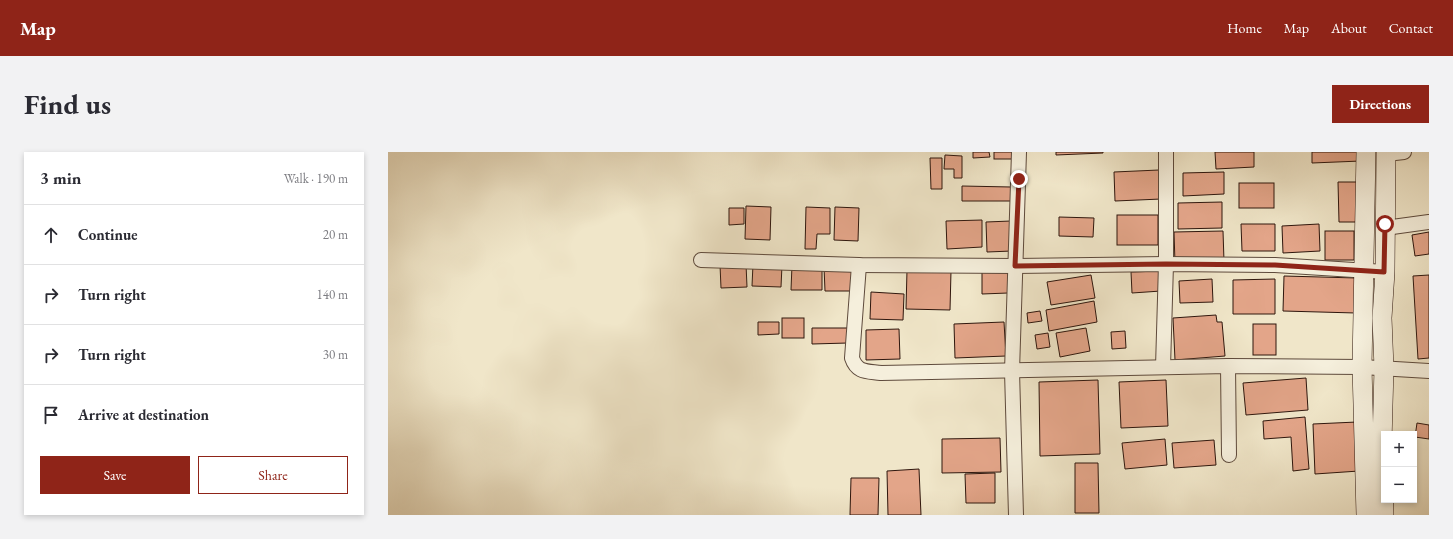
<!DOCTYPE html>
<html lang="en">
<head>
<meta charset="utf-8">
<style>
	:root { --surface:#fff; --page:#f2f2f3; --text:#2b2b33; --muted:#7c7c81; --line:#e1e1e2; --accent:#8f2418 }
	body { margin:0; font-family:"EB Garamond",serif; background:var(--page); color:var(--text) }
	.controls { position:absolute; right:12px; bottom:12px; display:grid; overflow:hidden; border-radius:0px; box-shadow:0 2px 6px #0003 }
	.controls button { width:36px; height:36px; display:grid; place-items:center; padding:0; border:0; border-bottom:1px solid var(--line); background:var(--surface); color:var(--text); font:20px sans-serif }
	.stop { position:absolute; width:12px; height:12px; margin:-9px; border:3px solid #8f2418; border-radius:50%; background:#fff }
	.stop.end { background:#8f2418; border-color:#fff; box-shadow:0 1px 4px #0008 }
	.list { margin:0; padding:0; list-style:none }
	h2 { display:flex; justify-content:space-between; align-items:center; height:52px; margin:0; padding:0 16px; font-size:17px }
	h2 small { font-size:13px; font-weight:400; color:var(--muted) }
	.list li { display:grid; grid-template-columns:26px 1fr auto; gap:12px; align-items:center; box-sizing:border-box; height:60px; padding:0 16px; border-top:1px solid var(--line) }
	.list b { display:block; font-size:15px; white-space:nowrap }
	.list em { font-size:13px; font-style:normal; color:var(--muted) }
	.actions { display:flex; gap:8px; padding:12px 16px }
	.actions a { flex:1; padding:9px 0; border:1px solid var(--accent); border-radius:0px; text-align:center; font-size:14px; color:var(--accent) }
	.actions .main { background:var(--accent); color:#fff }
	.icon { flex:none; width:22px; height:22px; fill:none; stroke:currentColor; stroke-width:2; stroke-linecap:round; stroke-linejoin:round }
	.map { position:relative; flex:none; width:1041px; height:363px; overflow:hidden; border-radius:0px }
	header { display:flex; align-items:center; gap:24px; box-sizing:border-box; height:56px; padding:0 20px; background:var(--accent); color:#fff }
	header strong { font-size:19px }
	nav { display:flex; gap:22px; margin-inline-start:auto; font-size:14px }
	.intro { display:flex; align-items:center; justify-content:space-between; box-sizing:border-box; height:96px; padding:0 24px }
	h1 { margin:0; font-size:28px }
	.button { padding:10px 18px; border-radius:0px; background:var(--accent); color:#fff; font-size:14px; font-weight:700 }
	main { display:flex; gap:24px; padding:0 24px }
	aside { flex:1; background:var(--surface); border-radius:0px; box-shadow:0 2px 6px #0003 }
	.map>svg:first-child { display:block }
	.building { fill:#e3a589; stroke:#2e160d }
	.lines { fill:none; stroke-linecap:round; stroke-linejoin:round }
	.minor-casing { stroke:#5e4a3c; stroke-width:16 }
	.secondary-casing { stroke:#2e160d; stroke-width:20 }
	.minor { stroke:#f5efdc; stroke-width:14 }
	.secondary { stroke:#f5efdc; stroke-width:19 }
	.route { stroke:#8f2418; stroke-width:5 }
</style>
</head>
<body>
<header>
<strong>Map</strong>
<nav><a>Home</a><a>Map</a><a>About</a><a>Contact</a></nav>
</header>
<div class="intro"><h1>Find us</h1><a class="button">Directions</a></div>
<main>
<aside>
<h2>3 min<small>Walk · 190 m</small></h2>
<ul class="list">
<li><svg class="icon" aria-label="ahead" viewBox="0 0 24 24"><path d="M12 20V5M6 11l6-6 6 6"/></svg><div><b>Continue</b></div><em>20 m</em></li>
<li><svg class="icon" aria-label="right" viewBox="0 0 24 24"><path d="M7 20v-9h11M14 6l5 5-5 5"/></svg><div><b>Turn right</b></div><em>140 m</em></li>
<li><svg class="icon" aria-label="right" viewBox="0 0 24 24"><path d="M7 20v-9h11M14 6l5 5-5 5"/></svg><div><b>Turn right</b></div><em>30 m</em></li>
<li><svg class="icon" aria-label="arrive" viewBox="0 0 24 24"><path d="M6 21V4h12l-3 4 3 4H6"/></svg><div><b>Arrive at destination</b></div></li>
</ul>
<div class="actions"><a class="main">Save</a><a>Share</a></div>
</aside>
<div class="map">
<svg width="1041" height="363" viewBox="0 0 1041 363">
	<rect width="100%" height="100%" fill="#f0e6c9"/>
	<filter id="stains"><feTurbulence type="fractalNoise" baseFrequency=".005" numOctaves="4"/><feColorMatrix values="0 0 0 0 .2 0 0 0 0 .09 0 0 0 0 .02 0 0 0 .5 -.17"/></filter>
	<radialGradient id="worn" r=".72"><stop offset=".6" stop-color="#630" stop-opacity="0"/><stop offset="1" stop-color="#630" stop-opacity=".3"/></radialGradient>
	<g class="building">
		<polygon points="585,0 601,0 602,5 585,6"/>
		<rect x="606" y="0" width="19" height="7"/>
		<polygon points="668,0 715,0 715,1 668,3"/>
		<polygon points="827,0 866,0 866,15 828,17"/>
		<polygon points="924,0 973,0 973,9 924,11"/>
		<polygon points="557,3 574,4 574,26 566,26 566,17 556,17"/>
		<polygon points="542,6 554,6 554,37 543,37"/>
		<polygon points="771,18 773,47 727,49 726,20"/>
		<polygon points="836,20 836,42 795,44 795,21"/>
		<polygon points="950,30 974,30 975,70 951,70"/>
		<rect x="851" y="31" width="35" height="25"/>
		<polygon points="574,34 623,35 623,49 574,49"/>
		<polygon points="834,50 834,76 790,77 790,51"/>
		<polygon points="358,54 383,55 382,88 357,87"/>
		<polygon points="418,55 442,56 442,82 429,82 428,97 417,97"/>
		<polygon points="447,55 471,56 470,89 446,88"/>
		<polygon points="341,56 356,56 356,72 341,73"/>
		<rect x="729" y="63" width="41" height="30"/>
		<polygon points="671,65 706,66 705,85 671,84"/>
		<polygon points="594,68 594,95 559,97 558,69"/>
		<polygon points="623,69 624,99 599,100 598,70"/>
		<polygon points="853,72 887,72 887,99 854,99"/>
		<polygon points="931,72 932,99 895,101 894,74"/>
		<polygon points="835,79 836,109 787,111 786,80"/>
		<rect x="937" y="79" width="29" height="29"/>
		<polygon points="1041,80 1041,102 1027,104 1024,83"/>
		<polygon points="358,112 359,135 333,136 332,113"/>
		<polygon points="365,112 394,113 393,135 364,134"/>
		<polygon points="404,113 434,113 434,138 403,138"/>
		<polygon points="436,115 466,115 467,139 437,139"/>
		<polygon points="519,118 563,119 562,158 518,157"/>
		<polygon points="620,119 620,141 594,142 594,120"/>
		<polygon points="772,119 773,139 744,141 743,120"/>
		<polygon points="703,123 707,146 663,153 659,130"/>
		<polygon points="1041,123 1041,206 1030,207 1025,124"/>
		<polygon points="896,124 969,126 968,161 895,159"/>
		<polygon points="824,127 825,150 792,151 791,129"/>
		<polygon points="887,127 887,162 845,162 845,128"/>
		<polygon points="483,140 516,142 515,168 482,167"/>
		<polygon points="706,149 709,170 661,179 658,158"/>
		<polygon points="652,159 654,169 640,171 639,161"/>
		<polygon points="828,163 829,170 834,170 837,204 787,208 785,166"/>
		<rect x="394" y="166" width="22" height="20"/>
		<polygon points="370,170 391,170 391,182 370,183"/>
		<polygon points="616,170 618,204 567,206 566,172"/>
		<rect x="865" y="172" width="23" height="31"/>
		<polygon points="424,176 460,176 460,191 424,192"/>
		<polygon points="698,176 702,199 672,205 668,181"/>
		<polygon points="511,177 512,207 478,208 478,178"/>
		<polygon points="737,179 738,196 724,197 723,180"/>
		<polygon points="660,181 662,195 649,197 647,183"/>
		<polygon points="918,226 920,258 858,263 855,231"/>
		<polygon points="710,228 712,302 652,304 651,230"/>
		<polygon points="778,228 780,274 733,276 731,230"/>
		<polygon points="917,265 921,317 905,319 903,285 876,287 875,269"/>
		<polygon points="969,270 971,319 927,322 925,272"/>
		<polygon points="1029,271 1041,273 1041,287 1027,285"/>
		<polygon points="612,286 613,320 554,321 554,287"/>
		<polygon points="777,287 779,313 737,317 734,291"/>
		<polygon points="826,288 828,313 786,316 784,291"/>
		<polygon points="687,311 710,311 711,361 687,361"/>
		<polygon points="531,317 533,363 500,363 499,319"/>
		<polygon points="607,321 607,351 578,351 577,322"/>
		<polygon points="463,326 491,326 490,363 462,363"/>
	</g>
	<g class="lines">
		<defs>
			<g id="minor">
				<polyline points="998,2 1016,0"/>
				<polyline points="997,76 1041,70"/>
				<polyline points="313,108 471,113 627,114 778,112 887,113 997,120"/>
				<path d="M471 113 464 206C469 221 479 219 493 221L840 214 974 215 1041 219"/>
				<polyline points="840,214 841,303"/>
				<polyline points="775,215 778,112 778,0"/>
				<polyline points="628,363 624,219 631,0"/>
			</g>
			<g id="secondary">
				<polyline points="978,0 974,215 978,363"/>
				<polyline points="996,363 994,290 996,216 994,166 997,120 998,0"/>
			</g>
		</defs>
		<use href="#minor" class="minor-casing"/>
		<use href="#secondary" class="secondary-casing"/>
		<use href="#minor" class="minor"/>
		<use href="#secondary" class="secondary"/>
	</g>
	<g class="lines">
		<polyline class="route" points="631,27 627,114 778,112 887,113 996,120 997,72"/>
	</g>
	<rect width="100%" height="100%" filter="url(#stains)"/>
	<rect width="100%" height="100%" fill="url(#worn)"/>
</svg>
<div class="controls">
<button>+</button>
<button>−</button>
</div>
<div class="stop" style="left:997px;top:72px"></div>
<div class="stop end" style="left:631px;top:27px"></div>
</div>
</main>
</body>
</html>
